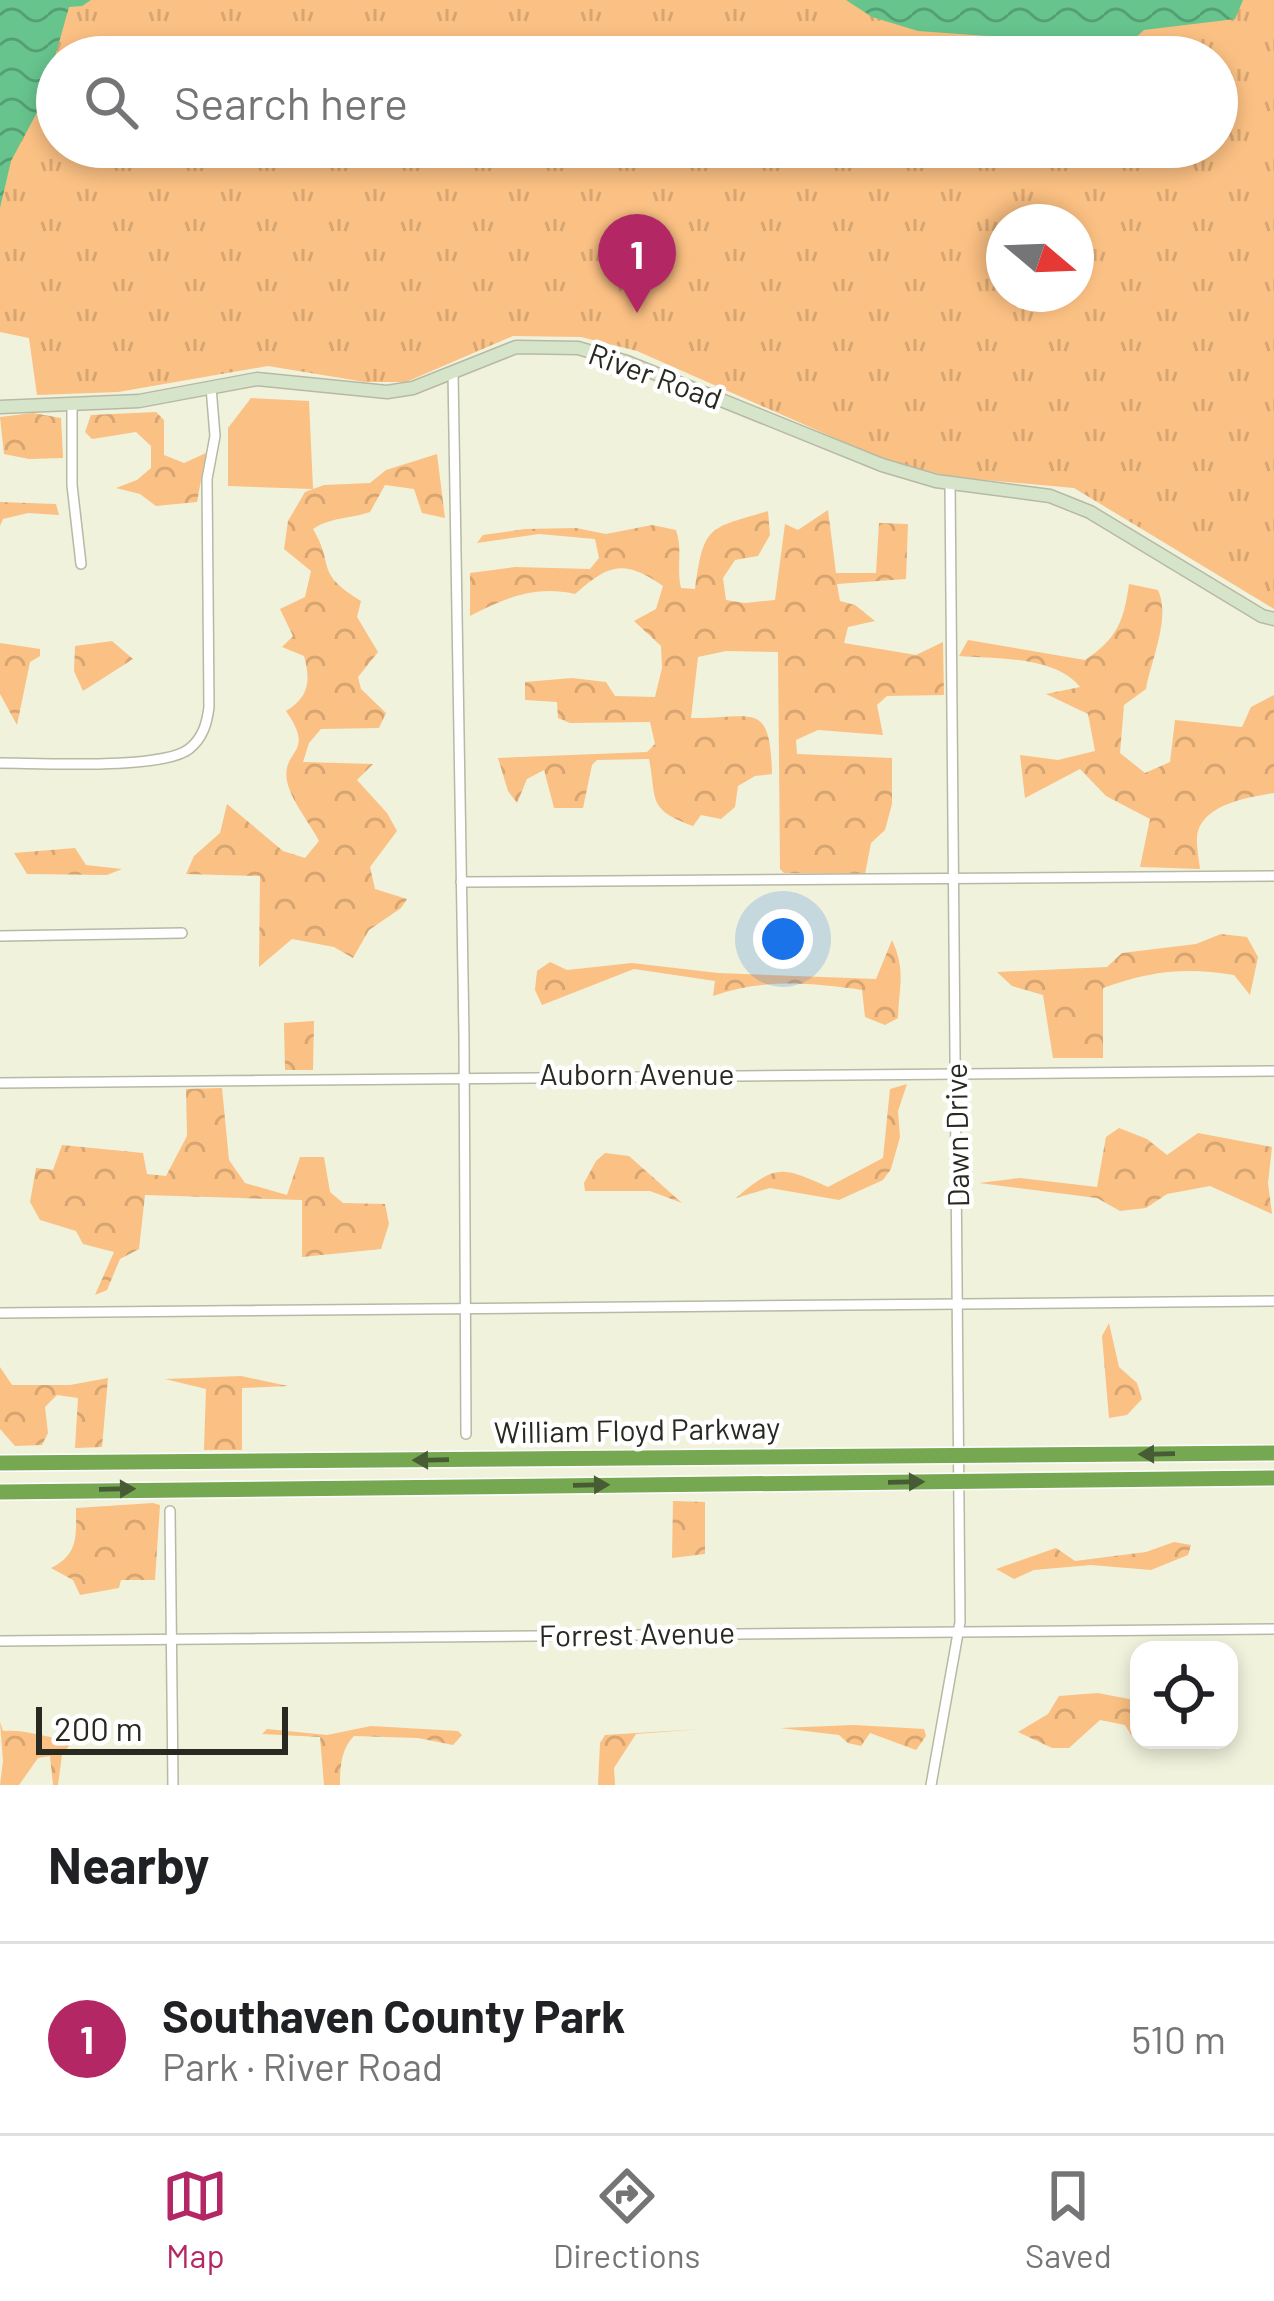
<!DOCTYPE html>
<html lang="en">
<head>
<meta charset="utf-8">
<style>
	:root { --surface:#fff; --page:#f6f6f6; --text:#202124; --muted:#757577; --line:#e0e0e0; --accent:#b32864 }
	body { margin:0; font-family:Barlow,sans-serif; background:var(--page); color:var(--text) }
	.controls { position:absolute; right:36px; bottom:36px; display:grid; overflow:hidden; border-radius:24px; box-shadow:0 6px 18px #0003 }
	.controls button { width:108px; height:108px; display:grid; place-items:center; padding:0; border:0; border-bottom:3px solid var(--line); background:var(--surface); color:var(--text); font:60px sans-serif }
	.compass { position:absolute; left:986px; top:204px; width:108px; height:108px; border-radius:50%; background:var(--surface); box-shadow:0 6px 18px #0003; rotate:109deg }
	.scale { position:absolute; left:36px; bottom:30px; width:252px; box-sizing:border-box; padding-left:12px; border:6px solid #282921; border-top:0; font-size:33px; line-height:42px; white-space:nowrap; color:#282921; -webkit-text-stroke:9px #fff; paint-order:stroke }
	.you { position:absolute; left:783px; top:939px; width:42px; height:42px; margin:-30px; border:9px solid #fff; border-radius:50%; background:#1a73e8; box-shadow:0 0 0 18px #1a73e833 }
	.badge { display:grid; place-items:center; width:78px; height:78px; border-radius:50%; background:var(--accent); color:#fff; font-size:39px; font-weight:700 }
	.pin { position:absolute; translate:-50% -99px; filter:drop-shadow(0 3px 6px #0008) }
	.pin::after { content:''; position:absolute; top:63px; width:42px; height:36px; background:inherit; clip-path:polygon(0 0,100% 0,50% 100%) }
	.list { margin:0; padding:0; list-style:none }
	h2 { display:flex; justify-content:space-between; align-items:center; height:156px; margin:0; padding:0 48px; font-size:51px }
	h2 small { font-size:39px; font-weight:400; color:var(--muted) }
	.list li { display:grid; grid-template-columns:78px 1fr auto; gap:36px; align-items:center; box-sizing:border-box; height:192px; padding:0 48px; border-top:3px solid var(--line) }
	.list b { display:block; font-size:45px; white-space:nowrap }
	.list p { margin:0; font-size:39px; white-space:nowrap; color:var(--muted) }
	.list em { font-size:39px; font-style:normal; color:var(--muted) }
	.icon { flex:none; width:66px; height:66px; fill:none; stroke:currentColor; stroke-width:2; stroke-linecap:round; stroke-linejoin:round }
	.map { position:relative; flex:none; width:1274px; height:1785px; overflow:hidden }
	.search { position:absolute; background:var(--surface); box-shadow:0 6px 18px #0003; left:36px; right:36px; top:36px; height:132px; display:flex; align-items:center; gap:30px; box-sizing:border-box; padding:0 42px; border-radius:66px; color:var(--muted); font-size:45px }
	.sheet { height:348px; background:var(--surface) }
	nav { display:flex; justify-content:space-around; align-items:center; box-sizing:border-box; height:168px; border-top:3px solid var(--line); background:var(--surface); font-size:33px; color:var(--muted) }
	nav a { display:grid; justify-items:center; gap:6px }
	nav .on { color:var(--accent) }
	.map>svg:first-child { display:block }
	.green { fill:#fbc083 }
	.forest { fill:url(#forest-crowns) }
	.park { fill:url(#park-tufts); fill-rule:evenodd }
	.water { fill:url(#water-waves) }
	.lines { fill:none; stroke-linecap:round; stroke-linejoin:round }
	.street-casing { stroke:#b7b9a4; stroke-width:12 }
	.secondary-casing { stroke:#b7b9a4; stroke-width:15 }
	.highway-casing { stroke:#fff; stroke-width:18 }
	.street { stroke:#fff; stroke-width:9 }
	.secondary { stroke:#d6e5ca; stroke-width:12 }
	.highway { stroke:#75a850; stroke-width:15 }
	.oneway { fill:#475c34 }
	.labels { text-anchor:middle; stroke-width:9; stroke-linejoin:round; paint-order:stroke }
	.street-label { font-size:30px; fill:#282921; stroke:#fff }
</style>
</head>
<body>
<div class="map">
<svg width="1274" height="1785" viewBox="0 0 1274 1785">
	<defs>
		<pattern id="forest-crowns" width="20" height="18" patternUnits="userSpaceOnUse" patternTransform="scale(3)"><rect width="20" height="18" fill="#fbc083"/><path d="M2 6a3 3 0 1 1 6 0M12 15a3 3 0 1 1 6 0" fill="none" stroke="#d7a571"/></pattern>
		<pattern id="park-tufts" width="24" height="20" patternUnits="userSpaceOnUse" patternTransform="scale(3)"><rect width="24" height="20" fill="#fbc083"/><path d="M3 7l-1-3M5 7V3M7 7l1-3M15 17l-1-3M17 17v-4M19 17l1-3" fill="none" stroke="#d7a571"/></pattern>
		<pattern id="water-waves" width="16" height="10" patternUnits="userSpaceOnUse" patternTransform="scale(3)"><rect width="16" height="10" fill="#67c48d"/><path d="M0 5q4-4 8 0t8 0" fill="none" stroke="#559f73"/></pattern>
	</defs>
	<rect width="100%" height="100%" fill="#f0f2dc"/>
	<polygon class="green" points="251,398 309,401 313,489 228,486 228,428"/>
	<g class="forest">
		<polygon points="156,412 164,420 164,455 184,463 206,453 197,502 156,506 140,494 116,488 137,480 151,468 151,446 136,432 92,439 85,432 91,415"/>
		<polygon points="33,413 61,418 63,458 29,459 4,454 0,417"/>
		<path d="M437 454 445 518 422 513 414 489 385 485 370 512C349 519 331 517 313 529 336 568 313 571 361 601L357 617 378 652 358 677 361 689 386 713 379 728 321 729 309 743 303 762 373 764 357 780 387 813 397 831 370 867 375 889 407 899 401 908 369 930 353 958 334 947 292 939 259 967 260 876 186 874 194 856 220 833 227 804 283 851 305 858 319 841C310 823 291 801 287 781 281 749 317 755 286 711 309 697 311 681 304 656L282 647 293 636 280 609 305 597 311 571 284 549 288 521 305 492 324 485 370 483 386 470Z"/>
		<polygon points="0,502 56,504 59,515 28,513 3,519 0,526"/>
		<path d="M828 510 836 573H876L879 523 908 524 906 579 837 584 840 601 855 605 875 621 848 627 844 643 916 655 943 642 944 695 887 696 877 705 883 735 818 730 796 740 797 754 892 758V804L885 830 871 843 865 874 784 873 780 869 778 652 726 651 698 657 691 718C754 719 770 699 772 774L755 776 738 786 735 807 721 819 701 815 693 826C647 809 657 801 649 759L597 760 592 765 583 808H554L544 770 527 779 517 803 508 791 498 758 647 752 655 744 650 722 570 723 558 718 557 702 525 700V682L572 678 606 682 615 696 655 697 662 668 661 646 634 621 656 609 663 586C623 558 608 565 575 594 535 585 505 598 470 616V573L515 567 590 569 599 558 595 539 539 534 477 543 483 535 525 529 576 528 606 534 652 525 676 530C683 550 676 567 681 588L695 589C704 525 707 529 768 511L770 535 758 556 735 560 723 578 726 600 745 603 775 600 785 524 798 530Z"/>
		<path d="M1129 584 1158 590C1171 618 1151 660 1146 689L1124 705 1120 753 1145 773 1170 762 1175 720 1242 727 1251 707 1274 695V793C1251 797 1207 803 1198 831 1195 841 1199 858 1200 869L1140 867 1150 819 1106 796 1080 769 1025 798 1020 755 1058 760 1095 751 1088 714 1046 694 1080 687C1055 656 997 659 959 656L968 640 1085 660C1117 639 1124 621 1129 584Z"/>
		<polygon points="112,641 133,659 83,691 74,671 75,646"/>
		<polygon points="0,643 40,649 40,656 30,662 17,725 0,694"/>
		<polygon points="75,848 86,865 122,869 107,875 27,874 14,853"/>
		<path d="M1221 934 1247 937 1258 957 1250 995 1234 975C1184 967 1151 971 1103 988V1058H1053L1043 995 1012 986 997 972 1107 967 1122 953 1196 944Z"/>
		<path d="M892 940C906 971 899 985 898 1018L885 1025 865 1017 862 990C811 983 762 978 713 996L715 981 634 969 542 1005 535 990 537 971 550 962 567 970 632 963 718 973 876 979Z"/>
		<polygon points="314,1021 313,1070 285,1070 284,1023"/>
		<path d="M907 1084 898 1111 900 1137 891 1169 883 1180 839 1200 770 1188 736 1198C776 1164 781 1166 828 1187L883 1158 890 1089Z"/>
		<polygon points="222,1088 229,1160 245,1183 287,1195 300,1157 324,1157 330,1192 343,1203 385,1204 389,1224 381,1249 302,1257 302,1200 145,1195 139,1249 120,1259 107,1290 95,1295 114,1252 83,1244 76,1231 40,1220 30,1202 36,1168 53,1170 62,1145 143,1153 147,1174 166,1176 187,1136 186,1089"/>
		<polygon points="1119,1128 1147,1139 1167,1155 1198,1133 1272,1147 1268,1183 1272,1214 1210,1186 1167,1194 1146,1208 1120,1211 1097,1198 979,1183 1020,1178 1097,1187 1106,1137"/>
		<polygon points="605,1153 629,1156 682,1203 650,1191 585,1191 584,1183 596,1161"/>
		<polygon points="1109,1323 1119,1367 1137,1383 1142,1399 1127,1415 1109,1418 1102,1336"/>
		<polygon points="0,1367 12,1385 70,1385 108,1378 102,1447 75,1448 78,1398 57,1395 45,1407 48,1433 42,1445 15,1446 0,1429"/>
		<polygon points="241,1376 288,1386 242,1388 242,1450 204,1450 206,1389 165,1379"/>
		<polygon points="673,1501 705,1502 705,1554 672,1558"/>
		<path d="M153 1503 160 1505 155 1580H121L119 1588 80 1595 73 1580 51 1568C79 1554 76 1536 76 1508Z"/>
		<polygon points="1174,1542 1191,1545 1188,1555 1151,1570 1091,1565 1034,1570 1014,1579 996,1569 1056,1548 1075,1561 1146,1552"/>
		<polygon points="1098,1693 1139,1701 1139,1735 1131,1735 1125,1725 1100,1720 1069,1748 1052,1748 1018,1732 1048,1714 1059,1696"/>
		<path d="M0 1722 3 1731C26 1729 49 1739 74 1740L62 1755 58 1785H53L50 1756 38 1758 19 1785H0L3 1761Z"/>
		<polygon points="854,1725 924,1729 926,1736 916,1750 870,1733 861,1746 848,1743 839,1735 780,1728"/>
		<path d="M371 1726 458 1731 462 1735 453 1745 418 1738 354 1736C341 1749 340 1767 340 1785H324L320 1737 262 1734 267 1729 327 1735Z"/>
		<polygon points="701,1729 636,1734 614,1768 615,1785 598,1785 600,1743 605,1735"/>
	</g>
	<path class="park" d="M0 0H1274V609L1074 488 952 477 887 461 637 351 581 337 513 336 406 382H365L268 366 118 392 37 395 29 338 0 332ZM57 57H1217V147H57ZM1004 222H1076V294H1004Z"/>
	<g class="water">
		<polygon points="0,0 91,0 82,6 69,7 42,103 11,161 0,208"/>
		<polygon points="846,0 1243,0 1235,19 1144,30 1127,46 918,31 872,17"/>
	</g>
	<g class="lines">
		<defs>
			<g id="street">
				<polyline points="453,372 464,1037 466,1434"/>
				<polyline points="72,405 72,485 81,564"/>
				<path d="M0 763C40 763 162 770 189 749 203 738 207 723 209 707L207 479 215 436 211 387"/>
				<polyline points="461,882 1274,876"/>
				<polyline points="0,936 182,933"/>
				<polyline points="0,1083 1274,1071"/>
				<polyline points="0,1313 1274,1301"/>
				<polyline points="170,1511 173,1785"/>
				<polyline points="0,1641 1274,1629"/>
				<polyline points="931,1785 960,1622 950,483"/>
			</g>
			<polyline id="secondary" points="0,407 139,401 257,379 387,392 413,388 516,347 578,348 627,362 882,465 936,481 1050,496 1090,512 1262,616 1274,619"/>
			<g id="highway">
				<polyline points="0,1463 1274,1453"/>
				<polyline points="0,1492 1274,1478"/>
			</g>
		</defs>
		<use href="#street" class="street-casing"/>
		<use href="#secondary" class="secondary-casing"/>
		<use href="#highway" class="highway-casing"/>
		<use href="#street" class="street"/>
		<use href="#secondary" class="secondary"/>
		<use href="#highway" class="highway"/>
	</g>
	<defs><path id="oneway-solid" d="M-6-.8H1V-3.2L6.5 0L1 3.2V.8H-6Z" transform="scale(3)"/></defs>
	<g class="oneway">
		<use href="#oneway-solid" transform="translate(1157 1454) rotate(179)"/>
		<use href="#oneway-solid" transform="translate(431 1460) rotate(179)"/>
		<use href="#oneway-solid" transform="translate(906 1482) rotate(-1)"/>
		<use href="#oneway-solid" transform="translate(591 1485) rotate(-1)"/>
		<use href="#oneway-solid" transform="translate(117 1489) rotate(-1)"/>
	</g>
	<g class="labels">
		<g class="street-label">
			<text transform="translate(655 377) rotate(20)" y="10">River Road</text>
			<text x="637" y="1085">Auborn Avenue</text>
			<text transform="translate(958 1135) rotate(-91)" y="10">Dawn Drive</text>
			<text transform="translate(637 1431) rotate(-1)" y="10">William Floyd Parkway</text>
			<text transform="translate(637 1635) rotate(-1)" y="10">Forrest Avenue</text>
		</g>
	</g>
</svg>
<div class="controls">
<button><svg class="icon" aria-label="locate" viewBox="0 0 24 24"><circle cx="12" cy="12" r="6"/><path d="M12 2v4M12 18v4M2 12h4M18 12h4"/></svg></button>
</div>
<svg class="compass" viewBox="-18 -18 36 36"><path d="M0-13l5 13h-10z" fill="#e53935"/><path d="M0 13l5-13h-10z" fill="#757577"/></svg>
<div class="scale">200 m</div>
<div class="you"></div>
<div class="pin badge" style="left:637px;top:313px">1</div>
<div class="search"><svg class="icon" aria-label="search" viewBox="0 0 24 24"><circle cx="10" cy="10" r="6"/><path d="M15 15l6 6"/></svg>Search here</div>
</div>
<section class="sheet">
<h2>Nearby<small></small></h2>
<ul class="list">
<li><span class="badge">1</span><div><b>Southaven County Park</b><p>Park · River Road</p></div><em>510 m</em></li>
</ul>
</section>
<nav>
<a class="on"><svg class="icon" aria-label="map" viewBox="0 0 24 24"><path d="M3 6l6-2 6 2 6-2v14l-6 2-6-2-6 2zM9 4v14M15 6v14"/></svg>Map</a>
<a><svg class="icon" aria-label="directions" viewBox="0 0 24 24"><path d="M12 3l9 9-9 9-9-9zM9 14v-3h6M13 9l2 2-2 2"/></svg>Directions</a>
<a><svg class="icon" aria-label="saved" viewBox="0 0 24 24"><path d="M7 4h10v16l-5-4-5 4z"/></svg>Saved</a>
</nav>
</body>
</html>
